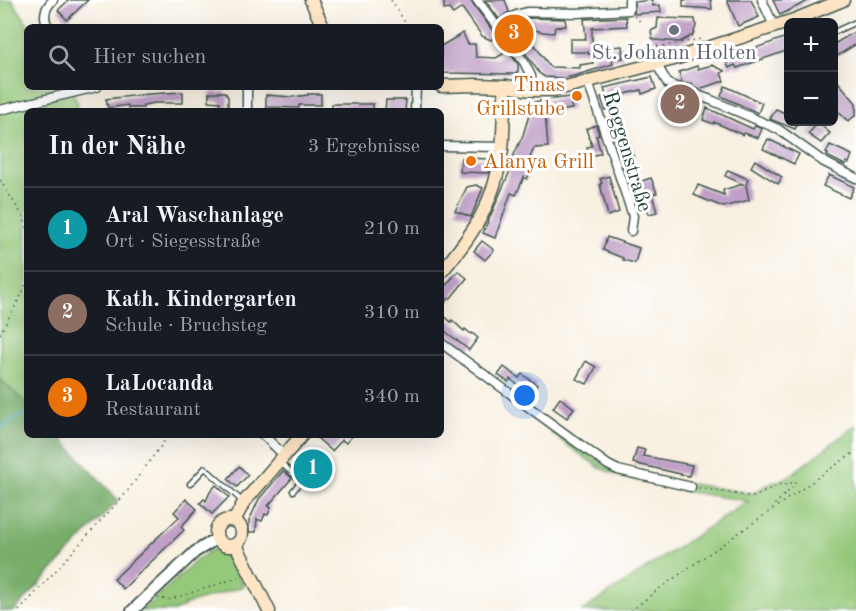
<!DOCTYPE html>
<html lang="de">
<head>
<meta charset="utf-8">
<style>
	:root { --surface:#171b24; --page:#242831; --text:#f1f3f6; --muted:#9ea1a6; --line:#363941; --accent:#1f6fb2 }
	body { margin:0; font-family:"Old Standard TT",serif; background:var(--page); color:var(--text) }
	.controls { position:absolute; right:18px; top:18px; display:grid; overflow:hidden; border-radius:9px; box-shadow:0 6px 24px #0002 }
	.controls button { width:54px; height:54px; display:grid; place-items:center; padding:0; border:0; border-bottom:2px solid var(--line); background:var(--surface); color:var(--text); font:30px sans-serif }
	.you { position:absolute; left:525px; top:396px; width:21px; height:21px; margin:-15px; border:4px solid #fff; border-radius:50%; background:#1a73e8; box-shadow:0 0 0 9px #1a73e833 }
	.badge { display:grid; place-items:center; width:39px; height:39px; border-radius:50%; background:var(--accent); color:#fff; font-size:20px; font-weight:700 }
	.pin { position:absolute; translate:-50% -50%; border:3px solid #fff; box-shadow:0 2px 6px #0006 }
	.list { margin:0; padding:0; list-style:none }
	h2 { display:flex; justify-content:space-between; align-items:center; height:78px; margin:0; padding:0 24px; font-size:26px }
	h2 small { font-size:20px; font-weight:400; color:var(--muted) }
	.list li { display:grid; grid-template-columns:39px 1fr auto; gap:18px; align-items:center; box-sizing:border-box; height:84px; padding:0 24px; border-top:2px solid var(--line) }
	.list b { display:block; font-size:22px; white-space:nowrap }
	.list p { margin:0; font-size:20px; white-space:nowrap; color:var(--muted) }
	.list em { font-size:20px; font-style:normal; color:var(--muted) }
	.icon { flex:none; width:33px; height:33px; fill:none; stroke:currentColor; stroke-width:2; stroke-linecap:round; stroke-linejoin:round }
	.map { position:relative; flex:none; width:856px; height:611px; overflow:hidden }
	.search { position:absolute; background:var(--surface); box-shadow:0 6px 24px #0002; left:24px; top:24px; width:420px; height:66px; display:flex; align-items:center; gap:15px; box-sizing:border-box; padding:0 21px; border-radius:9px; color:var(--muted); font-size:22px }
	.panel { position:absolute; background:var(--surface); box-shadow:0 6px 24px #0002; left:24px; top:108px; width:420px; height:330px; border-radius:9px }
	.map>svg:first-child { display:block }
	.green { fill:#95c97a; stroke:#5a8357; stroke-width:1.5 }
	.forest { fill:#78ad6a; stroke:#4c754f; stroke-width:1.5 }
	.lines { fill:none; stroke-linecap:round; stroke-linejoin:round }
	.stream { stroke:#56add3; stroke-width:2 }
	.building { fill:#c0a0c8 }
	.service-casing { stroke:#40584e; stroke-width:7 }
	.minor-casing { stroke:#40584e; stroke-width:11 }
	.tertiary-casing { stroke:#40584e; stroke-width:14 }
	.secondary-casing { stroke:#40584e; stroke-width:15 }
	.path { stroke:#40584e; stroke-width:1.5; stroke-dasharray:1.5 4.5; stroke-linecap:butt }
	.service { stroke:#fff; stroke-width:4 }
	.minor { stroke:#fff; stroke-width:8 }
	.tertiary { stroke:#fff; stroke-width:10 }
	.secondary { stroke:#fde5c5; stroke-width:12 }
	.worship-dot { fill:#6b7280; stroke:#fff; stroke-width:2 }
	.food-dot { fill:#e8710a; stroke:#fff; stroke-width:2 }
	.labels { text-anchor:middle; stroke-width:6; stroke-linejoin:round; paint-order:stroke }
	.worship-label { font-size:21px; fill:#5b616d; stroke:#fff }
	.food-label { font-size:21px; fill:#c56008; stroke:#fff; text-anchor:end }
	.street-label { font-size:21px; fill:#1f3d34; stroke:#fff }
</style>
</head>
<body>
<div class="map">
<svg width="856" height="611" viewBox="0 0 856 611">
	<rect width="100%" height="100%" fill="#fff"/>
	<filter id="ink" filterUnits="userSpaceOnUse"><feTurbulence type="fractalNoise" baseFrequency=".0167" numOctaves="2"/><feDisplacementMap in="SourceGraphic" scale="12" xChannelSelector="R" yChannelSelector="G"/><feConvolveMatrix kernelMatrix="1 2 1 2 8 2 1 2 1" color-interpolation-filters="sRGB"/></filter>
	<filter id="wash" filterUnits="userSpaceOnUse"><feTurbulence type="fractalNoise" baseFrequency=".008" numOctaves="4" result="noise"/><feDisplacementMap in="SourceGraphic" scale="24" xChannelSelector="R" yChannelSelector="G"/><feGaussianBlur stdDeviation="1.35" result="paint"/><feColorMatrix in="noise" values="0 0 0 0 0 0 0 0 0 0 0 0 0 0 0 0 0 1.4 0 .05"/><feComposite in="paint" operator="in"/></filter>
	<g filter="url(#wash)">
		<rect width="100%" height="100%" fill="#f8f0e1"/>
		<g class="green">
			<polygon points="0,0 12,0 30,27 27,27 27,87 69,87 74,94 80,111 27,111 27,435 58,435 118,500 14,611 0,611"/>
			<polygon points="856,425 856,611 582,611 748,501 689,492 623,477 600,468 551,433 557,430 607,467 692,484 746,493 754,493 765,486 788,477"/>
			<polygon points="213,549 225,554 244,586 184,605 184,607 174,611 142,611 198,559"/>
		</g>
		<polygon class="forest" points="0,379 27,404 27,435 58,435 118,500 14,611 0,611"/>
		<g class="lines">
			<polyline class="stream" points="0,427 27,413"/>
		</g>
		<g id="blocks">
			<g class="building">
				<polygon points="69,0 88,0 67,20 58,10"/>
				<polygon points="444,0 470,0 496,35 491,40 482,36 462,8 453,14 449,9 444,10"/>
				<polygon points="485,0 505,0 509,12 499,19"/>
				<polygon points="652,0 653,6 660,5 661,12 634,14 635,2"/>
				<polygon points="683,0 711,0 712,9 683,7"/>
				<polygon points="727,0 751,0 759,17 738,26"/>
				<polygon points="773,0 810,0 780,15"/>
				<polygon points="626,17 627,26 592,28 592,54 588,54 588,52 570,52 570,39 586,39 584,19"/>
				<polygon points="528,18 565,19 566,26 555,27 554,33 543,32 522,27 550,67 580,68 580,65 593,63 593,56 611,51 611,47 622,46 623,58 612,59 613,64 574,76 562,78 545,77 540,74 508,28 518,22 521,28 521,20"/>
				<polygon points="658,18 695,19 696,26 693,35 680,42 655,40 652,38 651,31 657,28"/>
				<polygon points="856,31 856,44 834,58 834,44"/>
				<polygon points="463,33 468,44 475,44 476,57 496,58 508,51 518,64 518,71 516,74 441,73 441,46"/>
				<polygon points="789,36 789,50 737,68 735,65 729,68 725,59"/>
				<polygon points="712,65 725,71 721,73 724,81 699,89 693,86 692,83 687,84 682,83 679,72 697,66 698,69"/>
				<polygon points="652,77 656,89 642,94 641,90 621,95 621,98 609,101 611,108 605,110 601,97 606,96 604,88"/>
				<polygon points="834,77 856,103 856,115 848,121 834,108 836,104 834,101"/>
				<polygon points="725,86 762,103 758,113 721,96"/>
				<polygon points="183,92 183,103 155,103 143,105 143,108 128,108 128,105 108,108 106,99 149,94"/>
				<polygon points="214,92 225,92 228,97 228,107 220,107 220,102 209,101 209,93"/>
				<polygon points="669,92 695,102 690,116 664,106"/>
				<polygon points="308,94 321,94 321,105 299,105 299,108 266,107 266,95 292,97 308,95"/>
				<polygon points="569,97 572,109 545,113 548,147 534,148 527,165 532,167 527,179 524,177 516,195 511,193 495,238 483,233 510,171 507,170 523,135 533,102"/>
				<polygon points="386,100 406,100 405,111 385,111"/>
				<rect x="332" y="104" width="41" height="7"/>
				<polygon points="707,108 753,129 755,126 762,129 758,138 744,133 743,135 714,122 714,124 703,120"/>
				<polygon points="776,109 789,115 789,122 798,122 795,129 770,119"/>
				<polygon points="818,123 830,133 821,143 808,134"/>
				<polygon points="596,125 599,135 596,136 601,153 589,157 587,147 592,146 586,129"/>
				<polygon points="627,134 640,180 629,184 614,138"/>
				<polygon points="768,139 799,154 794,164 763,149"/>
				<polygon points="830,145 852,155 849,163 846,162 845,165 827,156 828,154 826,153"/>
				<polygon points="461,158 491,159 489,173 460,172"/>
				<polygon points="755,160 782,177 778,184 751,167"/>
				<polygon points="728,170 748,179 746,185 749,200 723,207 694,195 698,185 724,195 723,190 743,184 725,176"/>
				<polygon points="829,175 854,187 849,198 823,186"/>
				<polygon points="609,176 619,212 608,216 600,184 602,183 600,179"/>
				<polygon points="651,178 657,193 652,194 657,212 649,214 639,182"/>
				<polygon points="476,185 483,188 471,217 455,211 467,187"/>
				<polygon points="607,237 639,248 635,263 623,260 623,258 603,250"/>
				<polygon points="482,241 494,250 485,260 474,251"/>
				<polygon points="458,271 467,278 450,299 449,298 441,307 441,288 444,284 446,285"/>
				<polygon points="441,313 451,322 452,320 464,331 465,329 471,334 472,333 478,338 469,350 441,328"/>
				<polygon points="586,361 596,367 587,384 576,379"/>
				<polygon points="504,367 519,378 522,374 537,385 531,394 510,379 508,382 498,375"/>
				<polygon points="560,398 574,408 567,418 553,408"/>
				<polygon points="320,435 353,435 346,443 342,440 332,451 317,438"/>
				<polygon points="637,448 645,450 643,456 692,465 689,476 633,463"/>
				<polygon points="239,466 248,475 237,487 228,479"/>
				<polygon points="283,471 292,478 268,506 271,507 268,515 265,514 262,521 257,519 256,532 249,532 249,521 259,499"/>
				<polygon points="216,485 229,497 212,514 200,503 204,499 206,501 210,492"/>
				<polygon points="186,499 197,509 181,527 184,530 123,589 114,579 179,517 174,512"/>
			</g>
		</g>
	</g>
	<g filter="url(#ink)">
		<use href="#blocks" fill-opacity="0" stroke="#40584e" stroke-width="1.5"/>
		<g class="lines">
			<defs>
				<g id="service">
					<polyline points="834,32 856,22"/>
					<polyline points="282,464 301,481 293,491"/>
					<polyline points="190,484 205,468 243,502"/>
				</g>
				<g id="minor">
					<polyline points="477,0 524,62 531,76 531,90"/>
					<polyline points="762,0 774,26"/>
					<path d="M48 27C43 16 44 9 53 0"/>
					<polyline points="498,27 516,15 527,12 577,13 629,10 629,0"/>
					<polyline points="657,65 668,84 711,100 778,129 824,162 856,178"/>
					<polyline points="588,82 633,216 631,231"/>
					<polyline points="0,110 97,87"/>
					<polyline points="247,111 247,87"/>
					<polyline points="415,111 416,87"/>
					<polyline points="441,146 502,147"/>
					<polyline points="441,343 608,465 618,470 691,487"/>
					<polyline points="263,435 284,455"/>
				</g>
				<polyline id="tertiary" points="132,611 195,552 216,539"/>
				<g id="secondary">
					<polyline points="311,0 323,27"/>
					<polyline points="441,86 476,85 506,86 531,90 554,90 674,59 794,20 843,0"/>
					<path d="M441 272C474 234 495 201 502 150 504 129 503 107 506 86"/>
					<circle cx="229" cy="533" r="13"/>
					<polyline points="234,521 244,502 302,435"/>
					<polyline points="236,545 269,611"/>
				</g>
			</defs>
			<use href="#service" class="service-casing"/>
			<use href="#minor" class="minor-casing"/>
			<use href="#tertiary" class="tertiary-casing"/>
			<use href="#secondary" class="secondary-casing"/>
			<g class="path">
				<polyline points="391,0 408,27"/>
				<polyline points="634,16 642,23"/>
				<polyline points="645,47 663,46 701,39"/>
				<polyline points="0,180 24,218 27,228"/>
				<polyline points="0,334 22,294 27,281"/>
				<polyline points="699,488 754,497 780,484 788,485 794,481 796,484 775,504 777,506"/>
				<polyline points="157,598 168,600 240,577"/>
				<polyline points="19,611 126,493 169,435"/>
				<polyline points="631,611 660,588 856,451"/>
			</g>
			<use href="#service" class="service"/>
			<use href="#minor" class="minor"/>
			<use href="#tertiary" class="tertiary"/>
			<use href="#secondary" class="secondary"/>
		</g>
	</g>
	<circle class="worship-dot" cx="674" cy="30" r="6"/>
	<g class="food-dot">
		<circle cx="577" cy="96" r="6"/>
		<circle cx="471" cy="161" r="6"/>
	</g>
	<g class="labels">
		<g class="worship-label">
			<text x="674" y="59">St. Johann Holten</text>
		</g>
		<g class="food-label">
			<text x="565" y="91">Tinas<tspan x="565" dy="24">Grillstube</tspan></text>
			<text x="483" y="168" text-anchor="start">Alanya Grill</text>
		</g>
		<g class="street-label">
			<text transform="translate(628 151) rotate(73)" y="7">Roggenstraße</text>
		</g>
	</g>
</svg>
<div class="controls">
<button>+</button>
<button>−</button>
</div>
<div class="you"></div>
<div class="pin badge" style="left:313px;top:469px;background:#0f9aa8">1</div>
<div class="pin badge" style="left:680px;top:104px;background:#8d6e63">2</div>
<div class="pin badge" style="left:514px;top:34px;background:#e8710a">3</div>
<div class="search"><svg class="icon" aria-label="search" viewBox="0 0 24 24"><circle cx="10" cy="10" r="6"/><path d="M15 15l6 6"/></svg>Hier suchen</div>
<section class="panel">
<h2>In der Nähe<small>3 Ergebnisse</small></h2>
<ul class="list">
<li><span class="badge" style="background:#0f9aa8">1</span><div><b>Aral Waschanlage</b><p>Ort · Siegesstraße</p></div><em>210 m</em></li>
<li><span class="badge" style="background:#8d6e63">2</span><div><b>Kath. Kindergarten</b><p>Schule · Bruchsteg</p></div><em>310 m</em></li>
<li><span class="badge" style="background:#e8710a">3</span><div><b>LaLocanda</b><p>Restaurant</p></div><em>340 m</em></li>
</ul>
</section>
</div>
</body>
</html>
